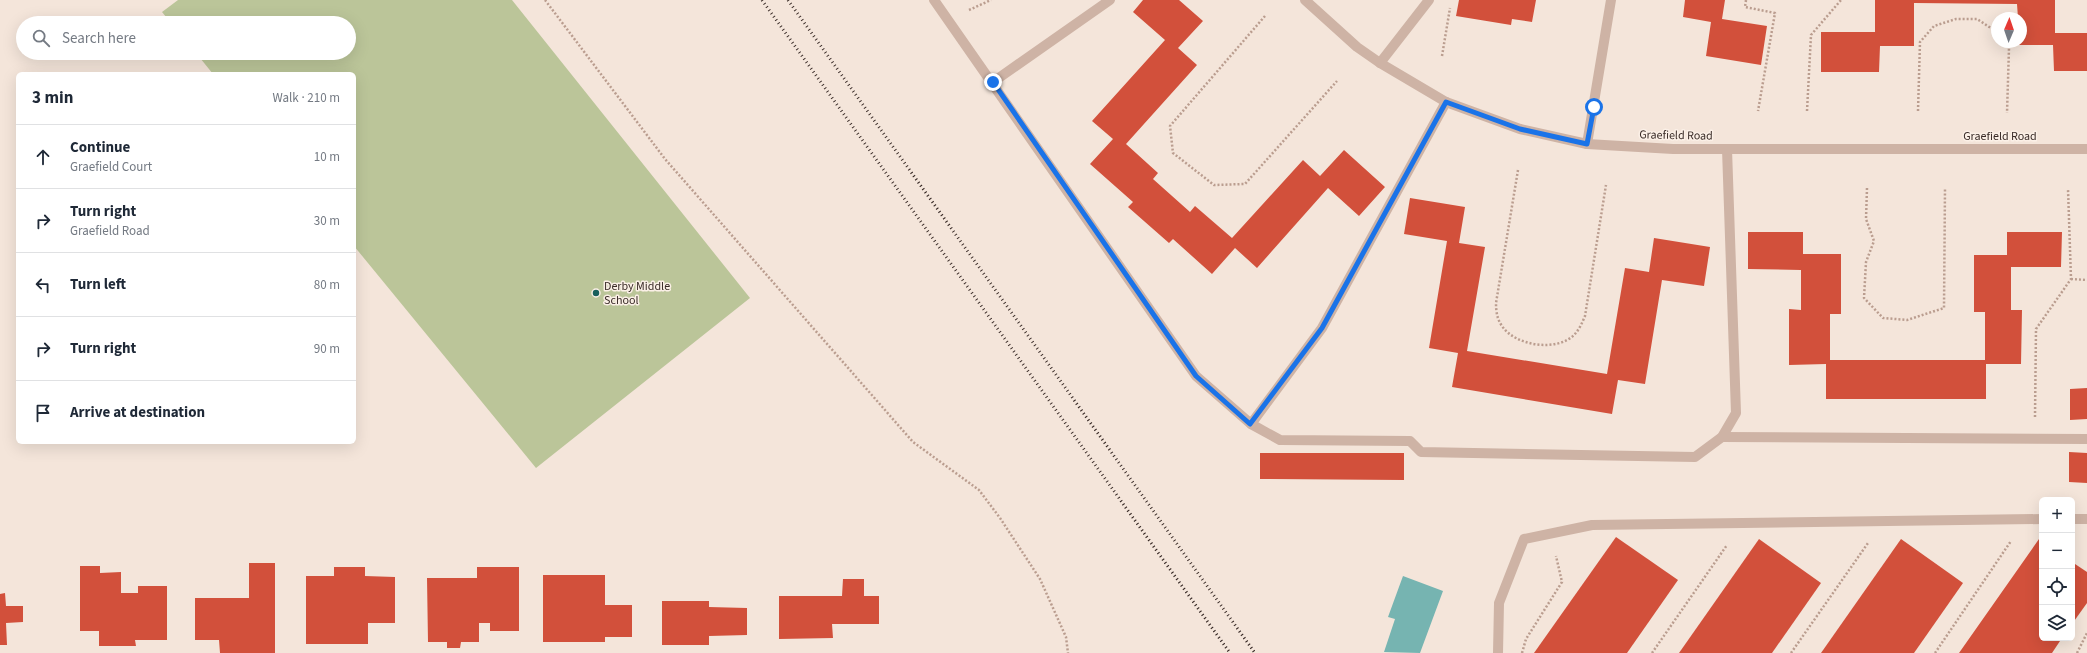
<!DOCTYPE html>
<html lang="en">
<head>
<meta charset="utf-8">
<style>
	:root { --surface:#fff; --page:#f6f6f7; --text:#1f2937; --muted:#747a83; --line:#e0e1e3 }
	body { margin:0; font-family:"Source Sans 3",sans-serif; background:var(--page); color:var(--text) }
	.controls { position:absolute; right:12px; bottom:12px; display:grid; overflow:hidden; border-radius:6px; box-shadow:0 4px 16px #0002 }
	.controls button { width:36px; height:36px; display:grid; place-items:center; padding:0; border:0; border-bottom:1px solid var(--line); background:var(--surface); color:var(--text); font:20px sans-serif }
	.compass { position:absolute; left:1991px; top:12px; width:36px; height:36px; border-radius:50%; background:var(--surface); box-shadow:0 4px 16px #0002; rotate:2deg }
	.stop { position:absolute; width:12px; height:12px; margin:-9px; border:3px solid #1a73e8; border-radius:50%; background:#fff }
	.stop.end { background:#1a73e8; border-color:#fff; box-shadow:0 1px 4px #0008 }
	.list { margin:0; padding:0; list-style:none }
	h2 { display:flex; justify-content:space-between; align-items:center; height:52px; margin:0; padding:0 16px; font-size:17px }
	h2 small { font-size:13px; font-weight:400; color:var(--muted) }
	.list li { display:grid; grid-template-columns:26px 1fr auto; gap:12px; align-items:center; box-sizing:border-box; height:64px; padding:0 16px; border-top:1px solid var(--line) }
	.list b { display:block; font-size:15px; white-space:nowrap }
	.list p { margin:0; font-size:13px; white-space:nowrap; color:var(--muted) }
	.list em { font-size:13px; font-style:normal; color:var(--muted) }
	.icon { flex:none; width:22px; height:22px; fill:none; stroke:currentColor; stroke-width:2; stroke-linecap:round; stroke-linejoin:round }
	.map { position:relative; flex:none; width:2087px; height:653px; overflow:hidden }
	.search { position:absolute; background:var(--surface); box-shadow:0 4px 16px #0002; left:16px; top:16px; width:340px; height:44px; display:flex; align-items:center; gap:10px; box-sizing:border-box; padding:0 14px; border-radius:22px; color:var(--muted); font-size:15px }
	.panel { position:absolute; background:var(--surface); box-shadow:0 4px 16px #0002; left:16px; top:72px; width:340px; height:372px; border-radius:6px }
	.map>svg:first-child { display:block }
	.pitch { fill:#bbc599 }
	.water { fill:#76b4b1 }
	.building { fill:#d2503b }
	.lines { fill:none; stroke-linecap:round; stroke-linejoin:round }
	.path { stroke:#ba9d8f; stroke-width:2.5; stroke-dasharray:2 2; stroke-linecap:butt }
	.lane { stroke:#ceb3a5; stroke-width:10 }
	.street { stroke:#ceb3a5; stroke-width:10 }
	.rail { stroke:#392b27; stroke-width:3; stroke-dasharray:1 3; stroke-linecap:butt }
	.route { stroke:#1a73e8; stroke-width:5 }
	.poi-dot { fill:#185f5c; stroke:#fbf0e7; stroke-width:1.5 }
	.labels { text-anchor:middle; stroke-width:3; stroke-linejoin:round; paint-order:stroke }
	.street-label { font-size:12px; fill:#392b27; stroke:#fbf0e7 }
	.poi-label { font-size:12px; fill:#392b27; stroke:#fbf0e7; text-anchor:start }
</style>
</head>
<body>
<div class="map">
<svg width="2087" height="653" viewBox="0 0 2087 653">
	<rect width="100%" height="100%" fill="#f4e5da"/>
	<polygon class="pitch" points="178,0 512,0 750,298 536,468 354,246 354,74 213,74 196,53 349,53 349,23 171,23 162,12"/>
	<polygon class="water" points="1403,576 1443,591 1420,653 1384,652 1395,619 1388,617"/>
	<g class="building">
		<polygon points="1143,0 1179,0 1203,21 1178,48 1197,65 1126,144 1158,173 1153,179 1190,212 1195,206 1232,238 1303,160 1320,176 1344,150 1385,187 1359,216 1328,188 1257,268 1235,248 1212,274 1173,239 1169,243 1128,207 1133,202 1090,164 1113,139 1092,121 1165,40 1133,12"/>
		<polygon points="1459,0 1536,0 1532,22 1512,19 1511,25 1456,16"/>
		<polygon points="1685,0 1725,0 1722,19 1767,26 1761,65 1706,56 1711,22 1683,17"/>
		<polygon points="1875,0 2055,0 2055,33 2087,33 2087,71 2054,71 2053,45 2018,45 2018,42 2021,42 2021,18 2018,18 2017,4 1914,3 1914,46 1880,46 1879,72 1821,72 1821,32 1875,32"/>
		<polygon points="1410,198 1465,207 1459,243 1485,247 1467,351 1607,374 1625,268 1649,272 1654,238 1710,247 1704,286 1662,280 1645,384 1618,380 1612,414 1452,387 1458,353 1429,348 1447,241 1404,234"/>
		<polygon points="1748,232 1803,232 1803,254 1841,254 1841,314 1830,314 1830,360 1985,360 1985,312 1974,312 1974,255 2007,255 2007,232 2062,232 2061,267 2011,267 2011,310 2022,310 2021,364 1986,364 1986,399 1826,399 1826,364 1789,365 1789,309 1801,310 1801,270 1748,269"/>
		<polygon points="2087,388 2087,419 2070,420 2070,389"/>
		<polygon points="2069,452 2087,453 2087,483 2069,482"/>
		<polygon points="1260,453 1404,453 1404,480 1260,479"/>
		<polygon points="1616,537 1678,580 1627,653 1534,653"/>
		<polygon points="1759,539 1821,583 1772,653 1679,653"/>
		<polygon points="1901,539 1963,583 1914,653 1821,653"/>
		<polygon points="2039,539 2042,541 2042,638 2062,638 2052,653 1959,653"/>
		<polygon points="2072,562 2087,572 2087,603 2072,624"/>
		<polygon points="249,563 275,563 275,653 220,653 219,640 195,640 195,598 249,598"/>
		<polygon points="80,566 100,566 100,573 121,572 121,593 138,593 138,586 167,586 167,640 135,640 136,646 99,646 99,631 80,631"/>
		<polygon points="334,567 365,567 365,576 395,577 395,623 368,623 368,644 306,644 306,576 334,576"/>
		<polygon points="477,567 519,567 519,631 490,631 490,623 479,623 479,642 461,642 460,648 447,648 447,642 428,642 427,578 477,578"/>
		<polygon points="543,575 605,575 605,605 632,605 632,637 605,637 605,642 543,642"/>
		<polygon points="843,579 864,579 864,596 879,596 879,624 832,624 833,638 779,639 779,596 842,596"/>
		<polygon points="5,593 6,606 23,606 23,622 6,623 7,645 0,645 0,594"/>
		<polygon points="662,601 709,601 709,607 747,608 747,635 709,636 709,645 662,645"/>
	</g>
	<g class="lines">
		<g class="path">
			<polyline points="545,0 665,159 913,442 979,490 1000,518 1040,579 1066,637 1068,653"/>
			<polyline points="1746,0 1745,7 1775,13 1758,111"/>
			<polyline points="969,10 991,0"/>
			<polyline points="1265,16 1170,126 1173,153 1214,185 1245,184 1337,81"/>
			<polyline points="2005,42 2009,48 2007,113"/>
			<polyline points="1442,56 1450,8"/>
			<polyline points="1807,111 1811,35 1841,0"/>
			<polyline points="1918,111 1920,42 1934,26 1956,19 1977,19 1997,32"/>
			<path d="M1518 170 1496 303C1496 311 1497 319 1502 326 1515 346 1557 352 1574 335 1579 330 1582 323 1585 316L1606 185"/>
			<polyline points="1867,188 1866,219 1874,241 1866,262 1864,298 1883,318 1907,320 1944,308 1945,188"/>
			<polyline points="2071,279 2087,280"/>
			<polyline points="2035,417 2036,329 2071,279 2068,189"/>
			<polyline points="1522,653 1526,639 1562,582 1556,556"/>
			<polyline points="1652,653 1727,545"/>
			<polyline points="1791,653 1868,543"/>
			<polyline points="1935,653 2011,541"/>
			<polyline points="2077,653 2087,633"/>
		</g>
		<g class="lane">
			<polyline points="934,0 1196,376 1251,424 1280,440 1410,441 1421,452 1695,457 1722,437 1736,413 1727,149"/>
			<polyline points="1380,63 1429,0"/>
			<polyline points="993,82 1110,0"/>
			<polyline points="1251,424 1322,328 1446,102"/>
			<polyline points="1722,437 2087,439"/>
			<polyline points="2072,519 2087,519"/>
			<polyline points="1498,653 1499,603 1524,539 1592,525 2042,519"/>
		</g>
		<g class="street">
			<polyline points="1305,0 1357,47 1380,63 1446,102 1520,129 1587,144 1673,149 2087,149"/>
			<polyline points="1587,144 1611,0"/>
		</g>
		<g class="rail">
			<polyline points="762,0 1230,653"/>
			<polyline points="788,0 1255,653"/>
		</g>
	</g>
	<g class="lines">
		<polyline class="route" points="993,82 1196,376 1250,424 1322,328 1446,102 1520,129 1587,144 1594,107"/>
	</g>
	<circle class="poi-dot" cx="596" cy="293" r="4"/>
	<g class="labels">
		<g class="street-label">
			<text transform="translate(1676 135) rotate(1)" y="4">Graefield Road</text>
			<text x="2000" y="140">Graefield Road</text>
		</g>
		<g class="poi-label">
			<text x="604" y="290">Derby Middle<tspan x="604" dy="14">School</tspan></text>
		</g>
	</g>
</svg>
<div class="controls">
<button>+</button>
<button>−</button>
<button><svg class="icon" aria-label="locate" viewBox="0 0 24 24"><circle cx="12" cy="12" r="6"/><path d="M12 2v4M12 18v4M2 12h4M18 12h4"/></svg></button>
<button><svg class="icon" aria-label="layers" viewBox="0 0 24 24"><path d="M12 4l9 5-9 5-9-5zM3 14l9 5 9-5"/></svg></button>
</div>
<svg class="compass" viewBox="-18 -18 36 36"><path d="M0-13l5 13h-10z" fill="#e53935"/><path d="M0 13l5-13h-10z" fill="#747a83"/></svg>
<div class="stop" style="left:1594px;top:107px"></div>
<div class="stop end" style="left:993px;top:82px"></div>
<div class="search"><svg class="icon" aria-label="search" viewBox="0 0 24 24"><circle cx="10" cy="10" r="6"/><path d="M15 15l6 6"/></svg>Search here</div>
<section class="panel">
<h2>3 min<small>Walk · 210 m</small></h2>
<ul class="list">
<li><svg class="icon" aria-label="ahead" viewBox="0 0 24 24"><path d="M12 20V5M6 11l6-6 6 6"/></svg><div><b>Continue</b><p>Graefield Court</p></div><em>10 m</em></li>
<li><svg class="icon" aria-label="right" viewBox="0 0 24 24"><path d="M7 20v-9h11M14 6l5 5-5 5"/></svg><div><b>Turn right</b><p>Graefield Road</p></div><em>30 m</em></li>
<li><svg class="icon" aria-label="left" viewBox="0 0 24 24"><path d="M17 20v-9H6M10 6l-5 5 5 5"/></svg><div><b>Turn left</b></div><em>80 m</em></li>
<li><svg class="icon" aria-label="right" viewBox="0 0 24 24"><path d="M7 20v-9h11M14 6l5 5-5 5"/></svg><div><b>Turn right</b></div><em>90 m</em></li>
<li><svg class="icon" aria-label="arrive" viewBox="0 0 24 24"><path d="M6 21V4h12l-3 4 3 4H6"/></svg><div><b>Arrive at destination</b></div></li>
</ul>
</section>
</div>
</body>
</html>
